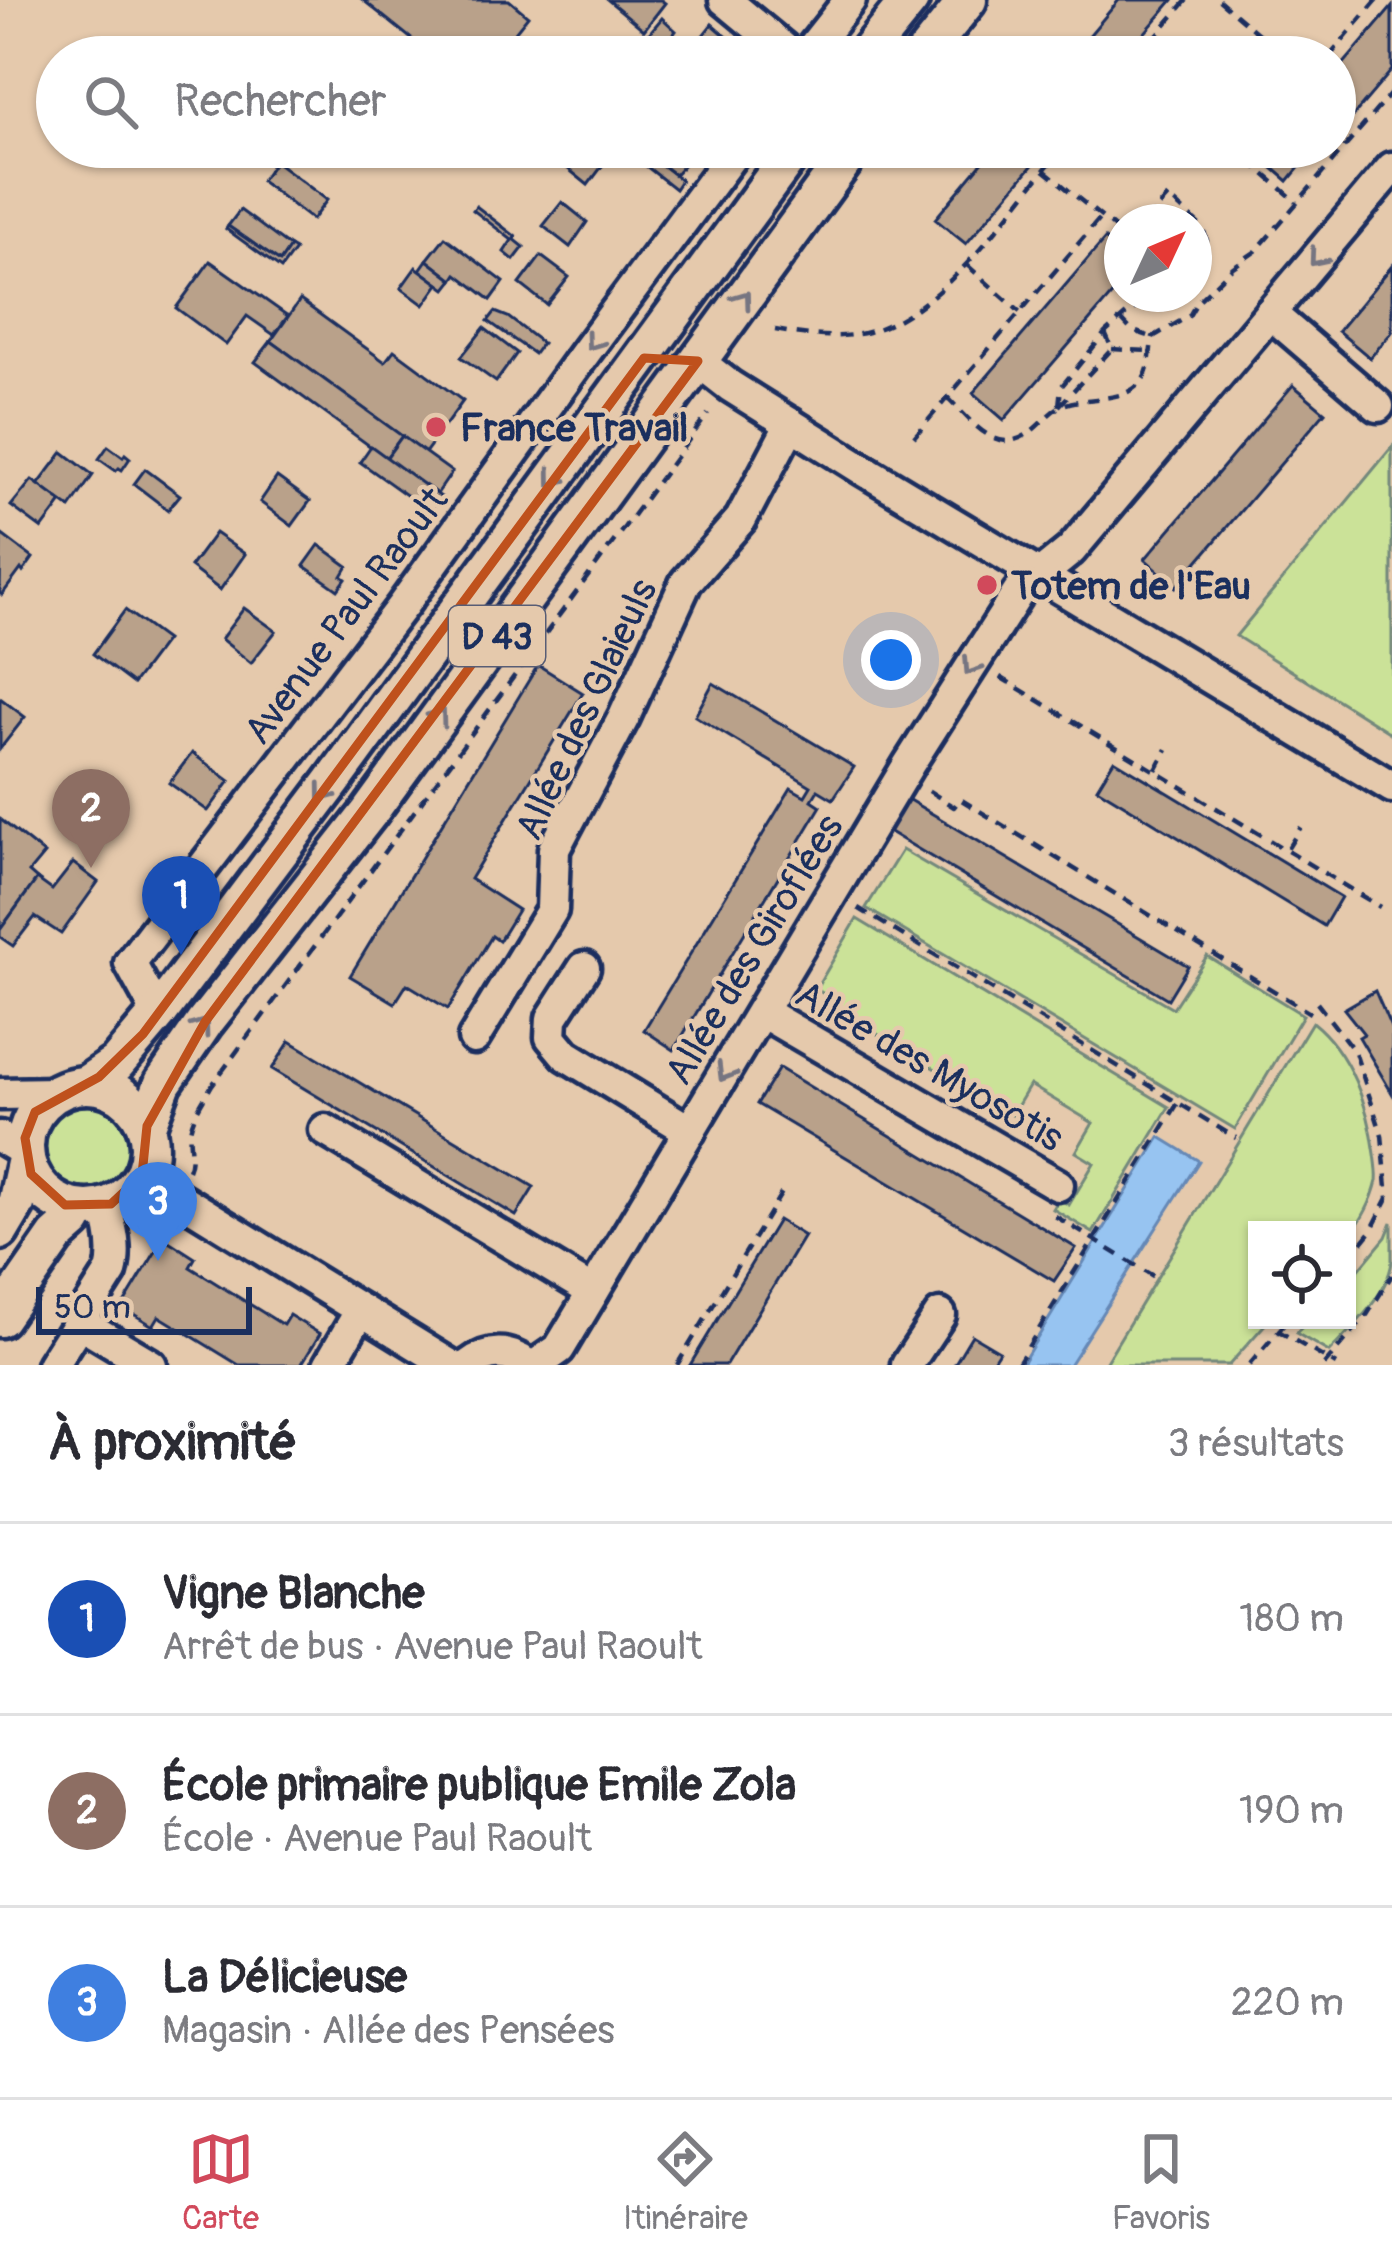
<!DOCTYPE html>
<html lang="fr">
<head>
<meta charset="utf-8">
<style>
	:root { --surface:#fff; --page:#f2f2f3; --text:#2b2b33; --muted:#7c7c81; --line:#e1e1e2; --accent:#d1495b }
	body { margin:0; font-family:Pangolin,sans-serif; background:var(--page); color:var(--text) }
	.controls { position:absolute; right:36px; bottom:36px; display:grid; overflow:hidden; border-radius:0px; box-shadow:0 3px 9px #0004 }
	.controls button { width:108px; height:108px; display:grid; place-items:center; padding:0; border:0; border-bottom:3px solid var(--line); background:var(--surface); color:var(--text); font:60px sans-serif }
	.compass { position:absolute; left:1104px; top:204px; width:108px; height:108px; border-radius:50%; background:var(--surface); box-shadow:0 3px 9px #0004; rotate:46deg }
	.scale { position:absolute; left:36px; bottom:30px; width:216px; box-sizing:border-box; padding-left:12px; border:6px solid #1b2f5e; border-top:0; font-size:33px; line-height:42px; white-space:nowrap; color:#1b2f5e; -webkit-text-stroke:9px #e5c9ac; paint-order:stroke }
	.you { position:absolute; left:891px; top:660px; width:42px; height:42px; margin:-30px; border:9px solid #fff; border-radius:50%; background:#1a73e8; box-shadow:0 0 0 18px #1a73e833 }
	.badge { display:grid; place-items:center; width:78px; height:78px; border-radius:50%; background:var(--accent); color:#fff; font-size:39px; font-weight:700 }
	.pin { position:absolute; translate:-50% -99px; filter:drop-shadow(0 3px 6px #0008) }
	.pin::after { content:''; position:absolute; top:63px; width:42px; height:36px; background:inherit; clip-path:polygon(0 0,100% 0,50% 100%) }
	.list { margin:0; padding:0; list-style:none }
	h2 { display:flex; justify-content:space-between; align-items:center; height:156px; margin:0; padding:0 48px; font-size:51px }
	h2 small { font-size:39px; font-weight:400; color:var(--muted) }
	.list li { display:grid; grid-template-columns:78px 1fr auto; gap:36px; align-items:center; box-sizing:border-box; height:192px; padding:0 48px; border-top:3px solid var(--line) }
	.list b { display:block; font-size:45px; white-space:nowrap }
	.list p { margin:0; font-size:39px; white-space:nowrap; color:var(--muted) }
	.list em { font-size:39px; font-style:normal; color:var(--muted) }
	.icon { flex:none; width:66px; height:66px; fill:none; stroke:currentColor; stroke-width:2; stroke-linecap:round; stroke-linejoin:round }
	.map { position:relative; flex:none; width:1392px; height:1365px; overflow:hidden }
	.search { position:absolute; background:var(--surface); box-shadow:0 3px 9px #0004; left:36px; right:36px; top:36px; height:132px; display:flex; align-items:center; gap:30px; box-sizing:border-box; padding:0 42px; border-radius:66px; color:var(--muted); font-size:45px }
	.sheet { height:732px; background:var(--surface) }
	nav { display:flex; justify-content:space-around; align-items:center; box-sizing:border-box; height:168px; border-top:3px solid var(--line); background:var(--surface); font-size:33px; color:var(--muted) }
	nav a { display:grid; justify-items:center; gap:6px }
	nav .on { color:var(--accent) }
	.map>svg:first-child { display:block }
	.green { fill:#cbe298; stroke:#73887b; stroke-width:3 }
	.water { fill:#97c4f1; stroke:#6588b6; stroke-width:3 }
	.building { fill:#b9a18a; stroke:#1b2f5e; stroke-width:3 }
	.lines { fill:none; stroke-linecap:round; stroke-linejoin:round }
	.minor-casing { stroke:#1b2f5e; stroke-width:39 }
	.major-casing { stroke:#1b2f5e; stroke-width:45 }
	.path { stroke:#1b2f5e; stroke-width:4.5; stroke-dasharray:12 9; stroke-linecap:butt }
	.minor { stroke:#e5c9ac; stroke-width:30 }
	.major { stroke:#e5c9ac; stroke-width:36 }
	.oneway { stroke:#767481 }
	.marked { fill:none; stroke:#bf511c; stroke-width:9; stroke-linejoin:round }
	.poi-dot { fill:#d1495b; stroke:#e5c9ac; stroke-width:4.5 }
	.labels { text-anchor:middle; stroke-width:9; stroke-linejoin:round; paint-order:stroke }
	.shield { fill:#e5c9ac; stroke:#585d75; stroke-width:3 }
	.shield-label { font-size:36px; font-weight:bold; fill:#1b2f5e }
	.poi-label { font-size:39px; font-weight:bold; fill:#1b2f5e; stroke:#e5c9ac; text-anchor:start }
	.street-label { font-size:39px; fill:#1b2f5e; stroke:#e5c9ac }
</style>
</head>
<body>
<div class="map">
<svg width="1392" height="1365" viewBox="0 0 1392 1365">
	<rect width="100%" height="100%" fill="#e5c9ac"/>
	<filter id="ink" filterUnits="userSpaceOnUse"><feTurbulence type="fractalNoise" baseFrequency=".00833" numOctaves="2"/><feDisplacementMap in="SourceGraphic" scale="24" xChannelSelector="R" yChannelSelector="G"/><feConvolveMatrix kernelMatrix="1 2 1 2 8 2 1 2 1" color-interpolation-filters="sRGB"/></filter>
	<g filter="url(#ink)">
		<g class="green">
			<polygon points="1392,447 1392,734 1236,636"/>
			<polygon points="902,850 1173,1008 1207,956 1303,1015 1235,1129 866,908"/>
			<polygon points="857,919 1169,1107 1093,1233 1053,1209 1059,1199 1069,1205 1094,1163 1076,1152 1093,1123 1030,1085 1012,1115 829,1005 832,999 816,989"/>
			<path d="M1312 1022C1350 1052 1369 1107 1375 1154 1376 1162 1378 1173 1377 1181 1372 1202 1360 1223 1347 1239V1230H1257V1320H1269L1229 1365H1104Z"/>
			<circle cx="87" cy="1147" r="43"/>
			<path d="M1392 1222C1392 1235 1392 1250 1392 1262 1387 1296 1351 1329 1329 1352L1296 1333 1310 1320H1347V1284L1386 1237Z"/>
		</g>
		<polygon class="water" points="1160,1137 1199,1161 1069,1365 1021,1365"/>
		<g class="building">
			<polygon points="363,0 509,0 528,16 495,57 434,57"/>
			<polygon points="608,0 661,0 665,3 644,30"/>
			<polygon points="1119,0 1173,0 1124,57 1071,57"/>
			<polygon points="1392,7 1392,70 1335,137 1335,74"/>
			<polygon points="662,18 676,31 661,50 646,37"/>
			<polygon points="712,24 739,47 731,57 686,57"/>
			<polygon points="566,147 590,147 606,161 588,185 556,159"/>
			<polygon points="622,147 639,147 681,180 675,189"/>
			<polygon points="639,147 687,147 694,152 675,175"/>
			<polygon points="995,147 1048,147 966,244 935,219"/>
			<polygon points="1263,147 1316,147 1288,181 1257,154"/>
			<polygon points="275,161 327,200 312,220 261,181"/>
			<polygon points="562,202 587,222 570,247 543,226"/>
			<polygon points="476,206 516,237 514,239 524,247 514,260 504,252 512,240 473,210"/>
			<polygon points="240,210 290,247 280,262 228,226"/>
			<polygon points="228,226 280,262 290,247 295,250 281,269 226,229"/>
			<polygon points="445,237 504,282 491,300 457,274 453,280 427,260"/>
			<polygon points="1105,239 1122,253 1122,283 1004,420 973,393"/>
			<polygon points="541,256 569,277 547,305 520,284"/>
			<polygon points="427,260 453,280 446,289 420,270"/>
			<polygon points="210,261 288,316 274,335 247,316 226,345 176,308"/>
			<polygon points="1392,266 1392,332 1370,358 1338,331"/>
			<polygon points="416,267 439,284 424,305 401,288"/>
			<polygon points="300,300 385,362 394,350 463,401 425,453 271,341"/>
			<polygon points="495,312 508,317 542,343 534,354 488,321"/>
			<polygon points="484,328 517,353 496,382 461,357"/>
			<polygon points="271,341 402,436 386,458 255,362"/>
			<polygon points="1293,385 1325,412 1176,587 1145,559"/>
			<polygon points="402,436 452,472 437,494 386,458"/>
			<polygon points="108,446 123,457 125,454 130,458 122,470 119,468 116,471 99,459"/>
			<polygon points="371,446 441,497 430,512 360,462"/>
			<polygon points="63,452 93,475 70,508 38,485"/>
			<polygon points="145,469 180,495 168,510 134,484"/>
			<polygon points="277,477 310,501 292,526 260,502"/>
			<polygon points="32,480 62,502 42,529 11,506"/>
			<polygon points="215,533 245,554 220,590 190,567"/>
			<polygon points="1,534 33,558 23,572 21,569 2,595 0,593"/>
			<polygon points="319,545 348,566 342,576 346,579 338,590 304,566"/>
			<polygon points="244,608 276,631 251,663 221,639"/>
			<polygon points="125,610 166,640 133,684 93,654"/>
			<polygon points="538,665 583,693 470,879 518,910 499,941 492,936 448,1009 407,984 395,1003 350,976"/>
			<polygon points="713,683 854,767 833,799 818,790 812,800 821,806 674,1050 644,1030 791,788 805,796 811,786 695,716"/>
			<polygon points="0,698 25,717 0,749"/>
			<polygon points="192,753 230,781 208,811 169,783"/>
			<polygon points="1114,760 1341,897 1324,926 1097,788"/>
			<polygon points="904,797 1188,966 1168,999 883,828"/>
			<polygon points="0,819 44,854 29,872 37,879 0,930"/>
			<polygon points="73,863 98,882 61,934 35,917 13,946 0,937 0,930 37,879 52,890"/>
			<polygon points="1375,991 1392,1030 1392,1093 1359,1037 1364,1034 1344,1009"/>
			<polygon points="290,1041 534,1187 516,1216 272,1069"/>
			<polygon points="779,1068 1076,1248 1054,1281 757,1104"/>
			<polygon points="778,1220 804,1236 726,1365 690,1365"/>
			<polygon points="164,1238 195,1258 190,1267 283,1325 289,1315 320,1334 301,1365 239,1365 159,1316 153,1326 122,1307"/>
			<polygon points="972,1335 999,1351 990,1365 954,1365"/>
		</g>
		<g class="lines">
			<defs>
				<g id="minor">
					<polyline points="725,0 794,57"/>
					<polyline points="805,57 850,0"/>
					<polyline points="1270,313 1378,406"/>
					<polyline points="698,361 730,386 864,470 1392,787"/>
					<polyline points="584,968 552,1018 551,1037 566,1055 690,1131"/>
					<polyline points="762,1012 1058,1185"/>
					<polyline points="158,1014 130,963 403,605 587,350 738,147"/>
					<polyline points="474,1038 552,910 554,849 624,717 686,582 741,519 791,424"/>
					<polyline points="0,1094 55,1093"/>
					<polyline points="325,1130 593,1292"/>
					<polyline points="0,1137 25,1152"/>
					<polyline points="142,1175 450,1365"/>
					<polyline points="79,1322 151,1365"/>
					<path d="M52 1365 111 1272C117 1250 112 1228 105 1207"/>
					<polyline points="329,1365 361,1310"/>
					<path d="M469 1365C489 1350 508 1350 528 1365"/>
					<polyline points="536,1365 559,1349 909,764 1018,593 1071,550 1392,168"/>
					<polyline points="907,1365 940,1315"/>
				</g>
				<g id="major">
					<polyline points="864,57 910,0"/>
					<polyline points="922,57 968,0"/>
					<polyline points="85,1085 116,1064 158,1014 333,781 796,147"/>
					<circle cx="87" cy="1147" r="62"/>
					<polyline points="146,1128 163,1083 205,1022 369,813 854,147"/>
					<polyline points="0,1231 16,1204 26,1159"/>
					<polyline points="0,1318 56,1237 74,1221 80,1209"/>
				</g>
			</defs>
			<use href="#minor" class="minor-casing"/>
			<use href="#major" class="major-casing"/>
			<g class="path">
				<polyline points="1219,0 1285,57"/>
				<polyline points="1138,57 1187,0"/>
				<polyline points="1239,57 1258,35"/>
				<polyline points="1329,57 1377,0"/>
				<polyline points="1233,147 1297,202"/>
				<polyline points="1245,158 1254,147"/>
				<polyline points="1044,170 1122,234"/>
				<polyline points="1146,222 1168,197 1203,228 1207,241 1194,260"/>
				<polyline points="967,265 1020,312"/>
				<polyline points="1121,319 1131,330 1151,337"/>
				<path d="M775 330C804 335 839 340 868 332 947 310 1012 207 1063 147"/>
				<polyline points="1112,349 1148,351"/>
				<path d="M947 397C963 412 984 441 1007 441 1032 440 1043 415 1061 406 1085 395 1123 404 1141 382 1152 369 1149 352 1153 337L1189 316 1197 302 1233 267 1256 251 1392 92"/>
				<polyline points="1059,406 1061,387 1105,333 1131,310 1178,294"/>
				<polyline points="1059,406 1112,349 1105,333"/>
				<polyline points="914,437 1101,217"/>
				<polyline points="1000,677 1380,907"/>
				<polyline points="1156,770 1167,749"/>
				<polyline points="929,791 954,807 960,799 1310,1013"/>
				<polyline points="1288,848 1301,827"/>
				<polyline points="858,908 1236,1138"/>
				<polyline points="1317,1003 1355,1052 1382,1135 1388,1198 1370,1233 1347,1261"/>
				<path d="M188 1170C194 1156 188 1145 190 1131 193 1114 204 1099 212 1085L708 414"/>
				<polyline points="1055,1216 1153,1276"/>
				<polyline points="1277,1330 1336,1365"/>
				<polyline points="677,1365 784,1189"/>
				<polyline points="1017,1365 1178,1103"/>
				<polyline points="1249,1365 1288,1320"/>
				<polyline points="1324,1365 1367,1315 1392,1275"/>
			</g>
			<use href="#minor" class="minor"/>
			<use href="#major" class="major"/>
		</g>
		<defs><path id="oneway-chevron" d="M-2-3.5L2.5 0L-2 3.5" fill="none" stroke-width="1.6" stroke-linecap="round" stroke-linejoin="round" transform="scale(3)"/></defs>
		<g class="oneway">
			<use href="#oneway-chevron" transform="translate(1317 258) rotate(130)"/>
			<use href="#oneway-chevron" transform="translate(743 299) rotate(-54)"/>
			<use href="#oneway-chevron" transform="translate(593 342) rotate(126)"/>
			<use href="#oneway-chevron" transform="translate(554 479) rotate(127)"/>
			<use href="#oneway-chevron" transform="translate(971 667) rotate(123)"/>
			<use href="#oneway-chevron" transform="translate(439 716) rotate(-54)"/>
			<use href="#oneway-chevron" transform="translate(324 794) rotate(127)"/>
			<use href="#oneway-chevron" transform="translate(202 1026) rotate(-54)"/>
			<use href="#oneway-chevron" transform="translate(725 1073) rotate(121)"/>
		</g>
	</g>
	<path class="marked" d="M644 358 698 361 205 1022 147 1126 142 1175 111 1204 65 1205 31 1174 25 1138 35 1112 99 1077 143 1034Z"/>
	<g class="poi-dot">
		<circle cx="436" cy="427" r="12"/>
		<circle cx="987" cy="585" r="12"/>
	</g>
	<g class="labels">
		<rect class="shield" x="449" y="606" width="96" height="60" rx="9"/>
		<g class="shield-label">
			<text x="497" y="649">D 43</text>
		</g>
		<g class="poi-label">
			<text x="460" y="441">France Travail</text>
			<text x="1011" y="599">Totem de l'Eau</text>
		</g>
		<g class="street-label">
			<text transform="translate(345 615) rotate(-53)" y="14">Avenue Paul Raoult</text>
			<text transform="translate(585 709) rotate(-65)" y="14">Allée des Glaieuls</text>
			<text transform="translate(753 949) rotate(-59)" y="14">Allée des Giroflées</text>
			<text transform="translate(930 1065) rotate(30)" y="14">Allée des Myosotis</text>
		</g>
	</g>
</svg>
<div class="controls">
<button><svg class="icon" aria-label="locate" viewBox="0 0 24 24"><circle cx="12" cy="12" r="6"/><path d="M12 2v4M12 18v4M2 12h4M18 12h4"/></svg></button>
</div>
<svg class="compass" viewBox="-18 -18 36 36"><path d="M0-13l5 13h-10z" fill="#e53935"/><path d="M0 13l5-13h-10z" fill="#7c7c81"/></svg>
<div class="scale">50 m</div>
<div class="you"></div>
<div class="pin badge" style="left:181px;top:955px;background:#1a4fb4">1</div>
<div class="pin badge" style="left:91px;top:868px;background:#8d6e63">2</div>
<div class="pin badge" style="left:158px;top:1261px;background:#3f7fe0">3</div>
<div class="search"><svg class="icon" aria-label="search" viewBox="0 0 24 24"><circle cx="10" cy="10" r="6"/><path d="M15 15l6 6"/></svg>Rechercher</div>
</div>
<section class="sheet">
<h2>À proximité<small>3 résultats</small></h2>
<ul class="list">
<li><span class="badge" style="background:#1a4fb4">1</span><div><b>Vigne Blanche</b><p>Arrêt de bus · Avenue Paul Raoult</p></div><em>180 m</em></li>
<li><span class="badge" style="background:#8d6e63">2</span><div><b>École primaire publique Emile Zola</b><p>École · Avenue Paul Raoult</p></div><em>190 m</em></li>
<li><span class="badge" style="background:#3f7fe0">3</span><div><b>La Délicieuse</b><p>Magasin · Allée des Pensées</p></div><em>220 m</em></li>
</ul>
</section>
<nav>
<a class="on"><svg class="icon" aria-label="map" viewBox="0 0 24 24"><path d="M3 6l6-2 6 2 6-2v14l-6 2-6-2-6 2zM9 4v14M15 6v14"/></svg>Carte</a>
<a><svg class="icon" aria-label="directions" viewBox="0 0 24 24"><path d="M12 3l9 9-9 9-9-9zM9 14v-3h6M13 9l2 2-2 2"/></svg>Itinéraire</a>
<a><svg class="icon" aria-label="saved" viewBox="0 0 24 24"><path d="M7 4h10v16l-5-4-5 4z"/></svg>Favoris</a>
</nav>
</body>
</html>
